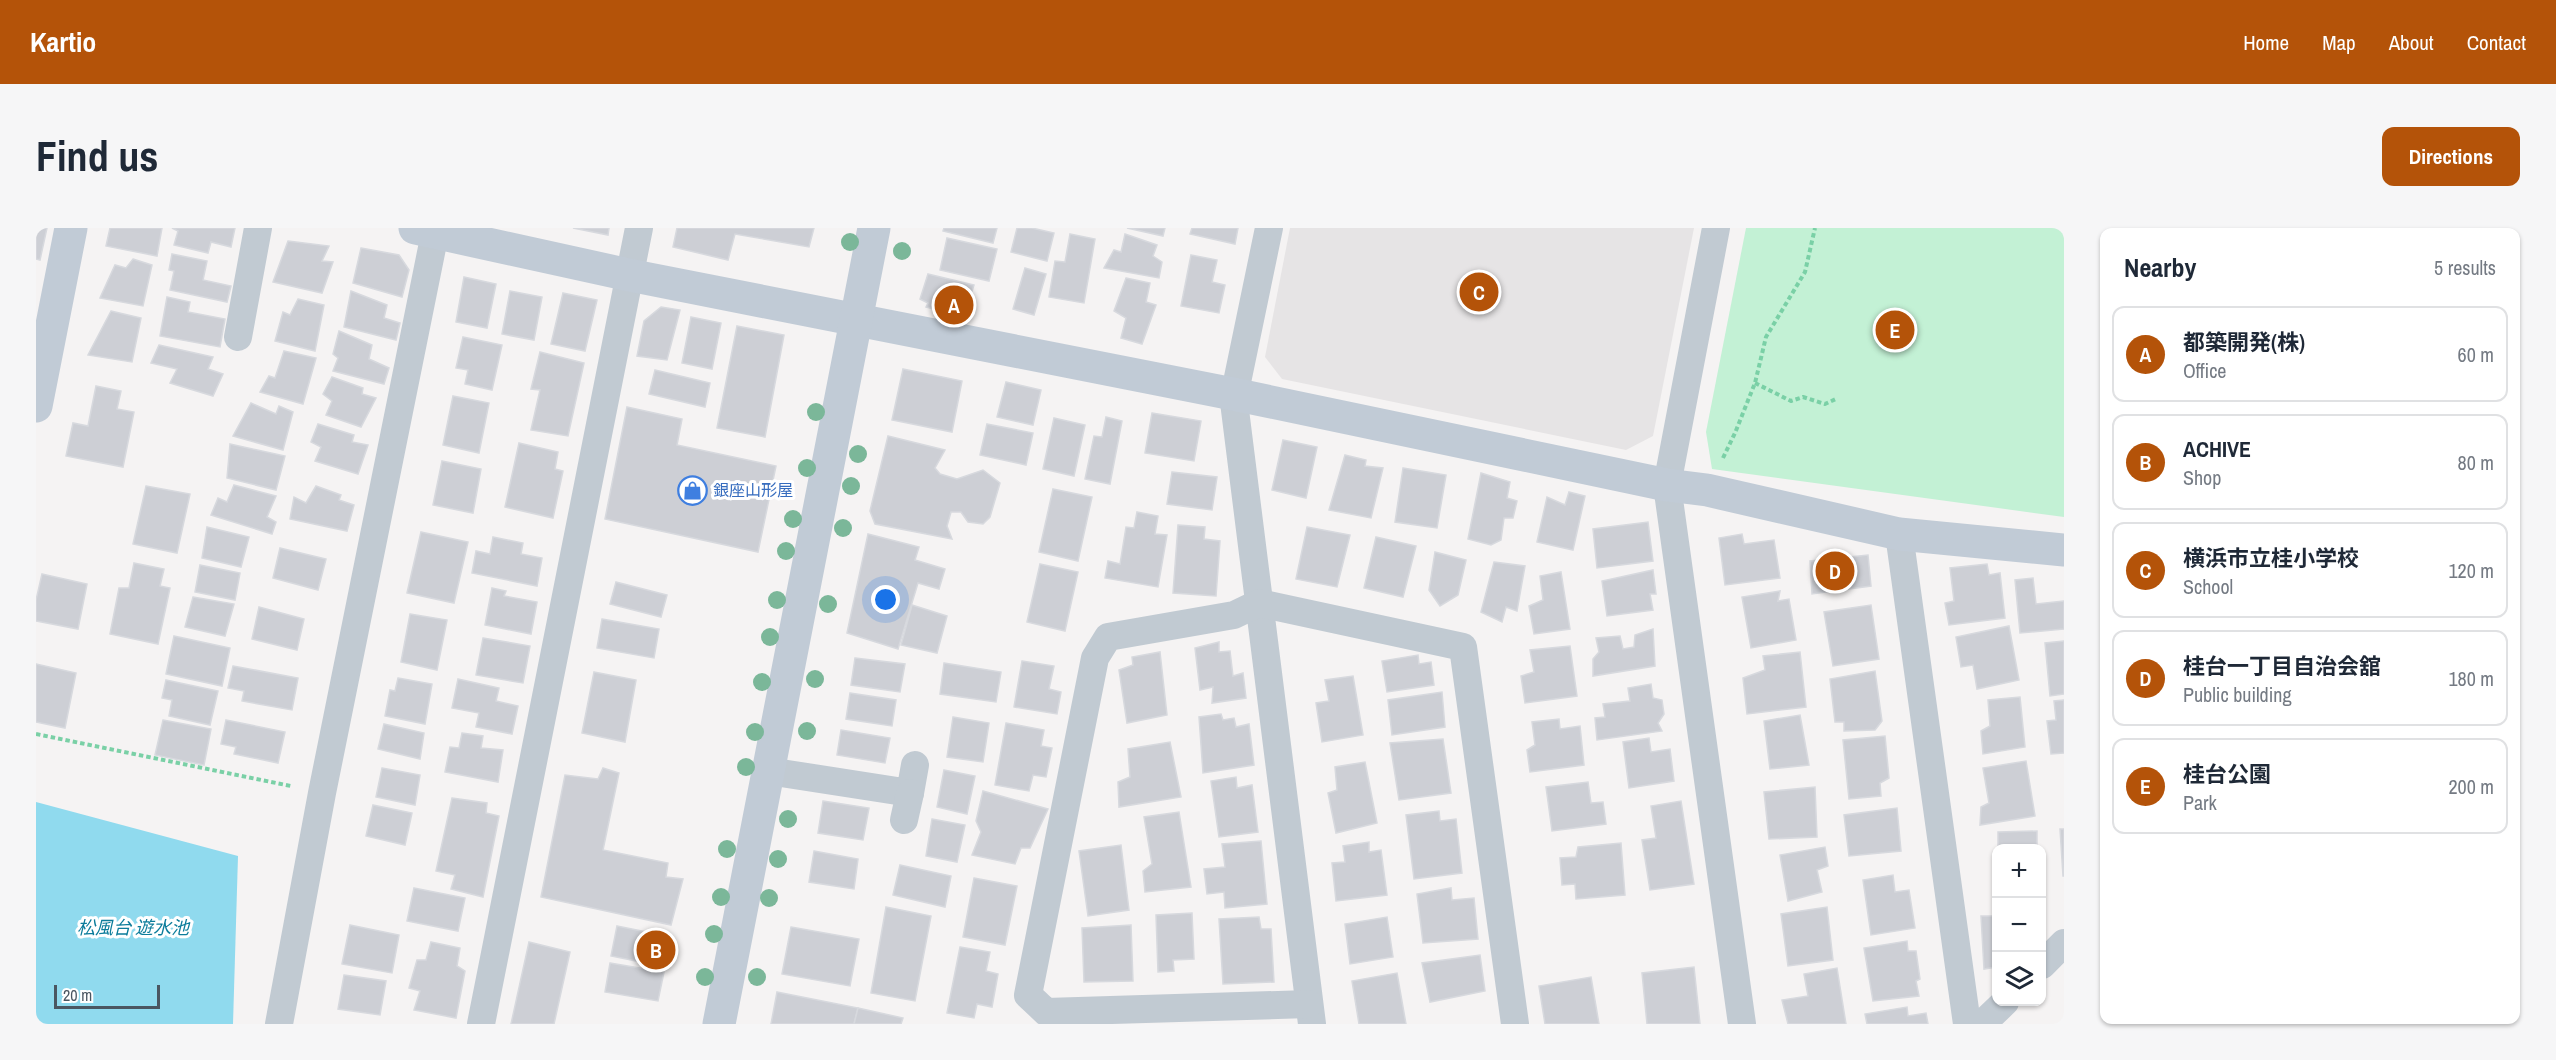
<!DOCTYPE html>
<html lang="en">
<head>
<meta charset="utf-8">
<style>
	:root { --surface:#fff; --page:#f6f6f7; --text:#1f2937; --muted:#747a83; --line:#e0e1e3; --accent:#b45309 }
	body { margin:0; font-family:"Archivo Narrow","Noto Sans JP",sans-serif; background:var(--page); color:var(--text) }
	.controls { position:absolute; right:18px; bottom:18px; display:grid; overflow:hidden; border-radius:12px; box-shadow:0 2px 4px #0004 }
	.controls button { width:54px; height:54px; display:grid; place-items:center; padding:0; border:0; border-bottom:2px solid var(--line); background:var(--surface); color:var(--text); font:30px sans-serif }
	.scale { position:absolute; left:18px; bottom:15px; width:106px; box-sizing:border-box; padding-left:6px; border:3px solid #4a5661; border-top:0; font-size:16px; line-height:21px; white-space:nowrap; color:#4a5661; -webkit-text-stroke:4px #fff; paint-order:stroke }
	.you { position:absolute; left:850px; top:372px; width:21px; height:21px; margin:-15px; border:4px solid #fff; border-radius:50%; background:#1a73e8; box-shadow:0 0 0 9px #1a73e833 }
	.badge { display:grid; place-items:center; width:39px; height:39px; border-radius:50%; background:var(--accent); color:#fff; font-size:20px; font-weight:700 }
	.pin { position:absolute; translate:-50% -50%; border:3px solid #fff; box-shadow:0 2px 6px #0006 }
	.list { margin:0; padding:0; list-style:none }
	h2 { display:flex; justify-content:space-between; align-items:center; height:78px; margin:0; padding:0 24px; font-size:26px }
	h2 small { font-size:20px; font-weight:400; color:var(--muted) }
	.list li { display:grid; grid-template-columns:39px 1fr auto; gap:18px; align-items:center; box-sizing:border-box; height:96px; margin:0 12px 12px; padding:0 12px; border:2px solid var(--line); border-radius:12px }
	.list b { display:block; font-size:22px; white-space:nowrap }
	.list p { margin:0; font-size:20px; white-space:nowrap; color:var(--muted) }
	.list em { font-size:20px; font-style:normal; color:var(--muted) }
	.icon { flex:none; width:33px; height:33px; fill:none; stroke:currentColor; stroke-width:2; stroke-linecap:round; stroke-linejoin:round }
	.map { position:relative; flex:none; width:2028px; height:796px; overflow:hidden; border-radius:12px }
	header { display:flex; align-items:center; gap:36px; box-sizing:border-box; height:84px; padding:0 30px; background:var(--accent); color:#fff }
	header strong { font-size:28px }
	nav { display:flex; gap:33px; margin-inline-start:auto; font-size:21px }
	.intro { display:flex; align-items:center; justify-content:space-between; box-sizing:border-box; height:144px; padding:0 36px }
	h1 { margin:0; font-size:42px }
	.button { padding:15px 27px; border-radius:12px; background:var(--accent); color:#fff; font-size:21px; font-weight:700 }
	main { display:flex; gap:36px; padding:0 36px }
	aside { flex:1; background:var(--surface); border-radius:12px; box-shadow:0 2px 4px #0004 }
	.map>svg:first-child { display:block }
	.education { fill:#e6e4e5 }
	.green { fill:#c3f1d5 }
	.water { fill:#90daee }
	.building { fill:#cdcfd5; stroke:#d7d9de; stroke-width:1.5 }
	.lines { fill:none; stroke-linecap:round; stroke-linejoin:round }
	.path { stroke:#7ad0a6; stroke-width:4; stroke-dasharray:4.5 3; stroke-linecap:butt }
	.street { stroke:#c1cad2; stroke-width:28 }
	.secondary { stroke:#c1cbd6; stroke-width:33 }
	.tree { fill:#7bb799 }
	.labels { text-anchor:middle; stroke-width:6; stroke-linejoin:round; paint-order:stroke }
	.shop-label { font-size:16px; fill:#366cbe; stroke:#fff; text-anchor:start }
	.water-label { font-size:18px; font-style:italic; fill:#0c7c9b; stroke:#fff }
</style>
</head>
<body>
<header>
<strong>Kartio</strong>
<nav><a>Home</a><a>Map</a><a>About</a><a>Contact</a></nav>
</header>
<div class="intro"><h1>Find us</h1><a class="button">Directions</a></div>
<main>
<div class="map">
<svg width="2028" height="796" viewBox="0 0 2028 796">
	<rect width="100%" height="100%" fill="#f5f3f3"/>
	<polygon class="education" points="1254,0 1658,0 1617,208 1590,222 1246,151 1229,129"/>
	<polygon class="green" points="1710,0 2028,0 2028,289 1676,241 1670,204"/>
	<polygon class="water" points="0,574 202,628 197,796 0,796"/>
	<g class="building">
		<polygon points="0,0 11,0 4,32 0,31"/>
		<polygon points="74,0 126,0 121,28 70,18"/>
		<polygon points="136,0 199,0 195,19 175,14 172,25 138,17 142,3"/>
		<polygon points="537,0 573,0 572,7"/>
		<polygon points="641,0 778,0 773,19 699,6 692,32 637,19"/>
		<polygon points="908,0 961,0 957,15 907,3"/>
		<polygon points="981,0 996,0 1018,5 1011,33 975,24"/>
		<polygon points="1091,0 1129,0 1127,8"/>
		<polygon points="1156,0 1202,0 1199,16 1154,6"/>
		<polygon points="1034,6 1059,11 1048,75 1013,69 1019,33 1029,34"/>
		<polygon points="1089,6 1121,17 1117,28 1126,34 1123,50 1068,40 1078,22 1085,24"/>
		<polygon points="911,10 961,21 953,53 904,42"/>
		<polygon points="252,13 293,18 286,33 297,34 286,65 237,54"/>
		<polygon points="325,20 363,27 373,42 366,69 317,55"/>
		<polygon points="136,26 171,33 167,52 195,58 191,74 134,62 138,43 133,42"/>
		<polygon points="1155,27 1181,32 1176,54 1189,57 1183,85 1145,78"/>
		<polygon points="97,31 116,37 107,78 64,70 79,37 90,40"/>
		<polygon points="989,40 1010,46 998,87 977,81"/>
		<polygon points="892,46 938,57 931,79 913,73 909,84 890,79 892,75 884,71"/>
		<polygon points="428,49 460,56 451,100 420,94"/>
		<polygon points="1090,50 1114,55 1110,74 1120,77 1106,116 1085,110 1090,90 1078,83"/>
		<polygon points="315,63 351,77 348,90 364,95 360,112 308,99"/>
		<polygon points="474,63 506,69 498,112 466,106"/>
		<polygon points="527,65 561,72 549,123 515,116"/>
		<polygon points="131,69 154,74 152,84 189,91 184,119 124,108"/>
		<polygon points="262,71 288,77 279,123 239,113 247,84 254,87"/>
		<polygon points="625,79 644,82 631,132 601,128 608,93"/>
		<polygon points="75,83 105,90 96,134 52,127"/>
		<polygon points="655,89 685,95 676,141 646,135"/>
		<polygon points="701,98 748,107 729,209 681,200"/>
		<polygon points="303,103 336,117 333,131 353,140 348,156 297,143 302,130 297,126"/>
		<polygon points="427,109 466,117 456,162 429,156 432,142 420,140"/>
		<polygon points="123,117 177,129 172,141 187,146 177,168 134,155 141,141 115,135"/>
		<polygon points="248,123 280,130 267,176 224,164 233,148 239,150"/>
		<polygon points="504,124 548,135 532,208 495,202 504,162 495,161"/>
		<polygon points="867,141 926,153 916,204 856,192"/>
		<polygon points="619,142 674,155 669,179 613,166"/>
		<polygon points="296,149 327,160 326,166 340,170 325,199 290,187 296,173 287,166"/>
		<polygon points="970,154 1005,162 997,197 961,189"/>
		<polygon points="60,158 85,163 81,181 98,184 87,239 30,228 37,195 52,198"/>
		<polygon points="417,168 453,175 443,225 407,217"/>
		<polygon points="215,175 240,186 243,178 257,184 247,222 197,208"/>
		<polygon points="591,179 646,191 641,217 740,238 722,324 569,291"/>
		<polygon points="1116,185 1165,193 1158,233 1109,225"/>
		<polygon points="1070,189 1086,193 1074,256 1049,251 1058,208 1066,209"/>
		<polygon points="1018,190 1049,197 1038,248 1007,241"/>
		<polygon points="282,196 318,207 316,214 332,217 322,246 279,233 285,219 275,214"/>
		<polygon points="951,196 997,205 990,237 944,227"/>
		<polygon points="852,208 909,222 899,240 904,246 921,251 947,242 964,255 954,289 947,296 932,294 925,284 915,284 911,298 916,311 839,296 834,283"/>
		<polygon points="1247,212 1281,219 1270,270 1236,262"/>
		<polygon points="483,215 522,224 519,241 527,243 517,290 469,279"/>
		<polygon points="194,216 249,228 240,262 191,250"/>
		<polygon points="1309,227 1330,232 1329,238 1347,240 1335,290 1293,282"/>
		<polygon points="406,233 445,241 437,285 397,277"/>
		<polygon points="1367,240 1410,247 1401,300 1359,294"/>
		<polygon points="1136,244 1181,249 1176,282 1131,276"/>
		<polygon points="1445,245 1474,254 1471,270 1481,273 1477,290 1468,290 1465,312 1455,317 1432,311"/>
		<polygon points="198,257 240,268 231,289 240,294 236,306 175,287 182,270 191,274"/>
		<polygon points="110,258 154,266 141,325 97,316"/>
		<polygon points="280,258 305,267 303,272 318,277 311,303 254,291 258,269 270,275"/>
		<polygon points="1017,261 1056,269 1042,333 1003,324"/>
		<polygon points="1533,264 1549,268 1537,322 1501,314 1511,269 1529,277"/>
		<polygon points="1101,284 1122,288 1119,306 1131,307 1122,359 1069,350 1072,333 1084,336 1090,299 1098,300"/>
		<polygon points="1612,294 1617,333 1561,340 1557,301"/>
		<polygon points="1142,297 1169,299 1168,311 1184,313 1180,368 1137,365"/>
		<polygon points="171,299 213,309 205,339 166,330"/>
		<polygon points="1271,299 1314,307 1301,359 1260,351"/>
		<polygon points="385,304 432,314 418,375 371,365"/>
		<polygon points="832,306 883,319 879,332 909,341 903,361 882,355 862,421 811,405"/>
		<polygon points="1706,306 1708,316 1738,312 1744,350 1689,357 1683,310"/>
		<polygon points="457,309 487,315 485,326 506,330 501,358 436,345 440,323 454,326"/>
		<polygon points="1340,309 1380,318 1367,369 1328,360"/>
		<polygon points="244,320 290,331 282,362 237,350"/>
		<polygon points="1399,324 1430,332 1422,367 1404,378 1393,362"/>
		<polygon points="1832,327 1835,358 1776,366 1774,333"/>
		<polygon points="1458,334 1489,338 1481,383 1470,379 1466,394 1445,384"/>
		<polygon points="98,335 128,341 124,358 134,360 122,416 74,406 83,360 93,360"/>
		<polygon points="1004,336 1042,344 1029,403 991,394"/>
		<polygon points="1951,336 1953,347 1964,345 1969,390 1913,397 1909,375 1918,373 1914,340"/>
		<polygon points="164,337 204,345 199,372 159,364"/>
		<polygon points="1617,342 1620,366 1614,366 1617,382 1571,388 1566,353"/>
		<polygon points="1525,344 1534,401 1498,406 1493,378 1507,372 1504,348"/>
		<polygon points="6,346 51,356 42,401 0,393 0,372"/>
		<polygon points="1997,350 2000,376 2028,373 2028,401 1984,405 1979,352"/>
		<polygon points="580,354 631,367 625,389 574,376"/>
		<polygon points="456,360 470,363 468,368 501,374 495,406 449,397"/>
		<polygon points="1744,363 1742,373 1753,371 1760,412 1715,420 1706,369"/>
		<polygon points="157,369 198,376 189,408 149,399"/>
		<polygon points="876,377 911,388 901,425 865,417"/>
		<polygon points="1835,377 1843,431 1797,438 1788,384"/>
		<polygon points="223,379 268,391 261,422 216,411"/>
		<polygon points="374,386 411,392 401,442 365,434"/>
		<polygon points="566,391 623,401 618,430 561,420"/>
		<polygon points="1973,398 1983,452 1941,461 1937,437 1925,439 1920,409"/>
		<polygon points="1617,401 1619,438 1557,448 1557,431 1563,424 1560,410 1584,408 1587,421 1598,419 1599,407"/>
		<polygon points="138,408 194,420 186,458 130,446"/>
		<polygon points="447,410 494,418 487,455 440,447"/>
		<polygon points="2028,413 2028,466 2014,468 2009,415"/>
		<polygon points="1183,414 1183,424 1194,423 1197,448 1207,445 1210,470 1176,475 1177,459 1164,462 1159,420"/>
		<polygon points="1534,418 1541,468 1489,475 1485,448 1498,444 1494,422"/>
		<polygon points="1124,424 1131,487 1091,495 1083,442 1097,437 1096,429"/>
		<polygon points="1764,424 1770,479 1711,486 1707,450 1729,442 1727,428"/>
		<polygon points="1382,427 1383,436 1395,434 1398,457 1351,464 1346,433"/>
		<polygon points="819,430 869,436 864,464 815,457"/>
		<polygon points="986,433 1018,438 1013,461 1025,464 1021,486 978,479"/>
		<polygon points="908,435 965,444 960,474 904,466"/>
		<polygon points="0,436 40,445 29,500 0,494"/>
		<polygon points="197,438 262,450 256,482 206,473 208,463 192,460"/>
		<polygon points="1839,443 1846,493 1839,502 1808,503 1808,494 1799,494 1794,451"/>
		<polygon points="558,444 600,452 589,514 546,505"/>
		<polygon points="1317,448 1327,507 1286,514 1280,475 1293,473 1289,452"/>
		<polygon points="362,450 396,456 389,496 349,488 354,462 359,463"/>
		<polygon points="422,451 463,460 460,473 482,478 476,506 440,499 443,485 416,480"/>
		<polygon points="130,452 182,463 174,497 133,488 136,472 126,470"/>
		<polygon points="1615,456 1617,470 1626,472 1628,486 1622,495 1626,503 1561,512 1559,490 1569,489 1567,476 1594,473 1592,460"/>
		<polygon points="1406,464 1409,499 1356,507 1352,472"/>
		<polygon points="814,465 860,472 856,498 810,491"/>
		<polygon points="1984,469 1989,519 1947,526 1945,503 1954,498 1952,472"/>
		<polygon points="2028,472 2028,525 2015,526 2011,493 2020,492 2018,473"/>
		<polygon points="1185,486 1187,492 1198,490 1200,499 1213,496 1218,537 1167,545 1163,489"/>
		<polygon points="1764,487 1773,537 1734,541 1728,493"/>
		<polygon points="917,489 953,495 947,534 911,529"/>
		<polygon points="1523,491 1524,501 1544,498 1548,537 1494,544 1491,522 1499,517 1496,494"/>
		<polygon points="127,492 175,501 168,537 119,527"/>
		<polygon points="190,492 249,504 242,535 198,526 200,519 185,516"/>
		<polygon points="970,495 1008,502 1005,518 1016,520 1010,549 997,547 993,563 959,557"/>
		<polygon points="348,496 388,505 384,531 342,521"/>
		<polygon points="805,502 854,510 849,535 801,527"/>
		<polygon points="426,505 447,508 445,520 467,522 462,554 409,544 414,519 423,520"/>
		<polygon points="1849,508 1853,550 1844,555 1845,568 1813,571 1807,512"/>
		<polygon points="1613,510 1615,524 1634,521 1638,553 1593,560 1587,514"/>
		<polygon points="1407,511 1415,565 1363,572 1354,515"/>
		<polygon points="1134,514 1145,569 1083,579 1082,554 1094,549 1092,521"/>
		<polygon points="1990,533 1999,588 1944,597 1945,579 1953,575 1947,540"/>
		<polygon points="1329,534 1341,595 1300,605 1292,565 1301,562 1299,539"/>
		<polygon points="346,540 384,547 379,577 340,569"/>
		<polygon points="567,540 583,545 567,622 632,635 630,649 647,651 635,697 505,669 529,547 562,551"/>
		<polygon points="908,542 939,548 931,586 901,579"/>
		<polygon points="1200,549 1201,560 1216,557 1222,604 1183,609 1175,553"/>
		<polygon points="1552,554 1555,575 1567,574 1570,596 1516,603 1510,559"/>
		<polygon points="1779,559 1781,609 1733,611 1728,564"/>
		<polygon points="947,563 1012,581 994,620 985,620 979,636 936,627 945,604 940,593"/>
		<polygon points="416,570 451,575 450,585 463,588 447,669 415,661 419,647 400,643"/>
		<polygon points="787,573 833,580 827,612 782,605"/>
		<polygon points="1645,573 1658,656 1614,662 1606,612 1620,610 1615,578"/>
		<polygon points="337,577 376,585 369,617 330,608"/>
		<polygon points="1861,580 1865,623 1813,628 1808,587"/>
		<polygon points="1403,583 1404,593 1420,591 1426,645 1378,651 1370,587"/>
		<polygon points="1143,584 1155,659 1109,664 1107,643 1116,636 1108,589"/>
		<polygon points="896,591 929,597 921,634 890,628"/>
		<polygon points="2024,601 2028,601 2028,648 2027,648"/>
		<polygon points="2001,603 2001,620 1962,620 1962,604"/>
		<polygon points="1225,613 1231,676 1189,680 1188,664 1171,666 1168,641 1189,639 1186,616"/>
		<polygon points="1333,614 1333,624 1345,622 1351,667 1300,673 1296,635 1309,634 1307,618"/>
		<polygon points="1585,615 1589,667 1540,671 1539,656 1526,657 1524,630 1540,629 1542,619"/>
		<polygon points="1085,617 1093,682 1052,688 1043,623"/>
		<polygon points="1789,619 1792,638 1781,642 1786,664 1752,673 1744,627"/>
		<polygon points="778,623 822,631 818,661 773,654"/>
		<polygon points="864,637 915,648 909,679 857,667"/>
		<polygon points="1857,647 1859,664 1873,662 1879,700 1835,707 1827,652"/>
		<polygon points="938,650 981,658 969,717 927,709"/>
		<polygon points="378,660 429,670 422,703 371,693"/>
		<polygon points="1415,660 1416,672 1438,670 1442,711 1387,715 1381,666"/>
		<polygon points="1959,673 1960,739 1948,741 1945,688 1958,688"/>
		<polygon points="850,679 895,688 879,773 835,765"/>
		<polygon points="1791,679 1797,732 1752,738 1745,686"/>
		<polygon points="1156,685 1158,731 1137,732 1138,743 1122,744 1120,687"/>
		<polygon points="1223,689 1225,701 1235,701 1238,754 1187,756 1183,691"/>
		<polygon points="1351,689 1357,729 1314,736 1309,696"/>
		<polygon points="314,697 363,707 356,745 306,736"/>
		<polygon points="1095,697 1097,753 1048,754 1046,700"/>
		<polygon points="581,698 636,709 630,739 575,728"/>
		<polygon points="755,699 823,711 814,758 746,746"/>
		<polygon points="1871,713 1872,723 1880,723 1884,751 1880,753 1883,768 1837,773 1828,720"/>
		<polygon points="395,714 424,720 421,738 429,743 420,790 378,782 384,763 373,760 381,732 390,732"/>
		<polygon points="493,714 534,724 518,796 475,796"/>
		<polygon points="924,719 954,724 950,743 962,746 956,779 941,776 938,790 911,785"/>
		<polygon points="1444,727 1449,763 1394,774 1386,735"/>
		<polygon points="574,735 628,744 622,773 569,764"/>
		<polygon points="1658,739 1664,796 1611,796 1606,745"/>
		<polygon points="1801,740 1810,796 1752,796 1746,772 1772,768 1768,746"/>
		<polygon points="1361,745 1370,796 1323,796 1316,753"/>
		<polygon points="308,747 350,753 344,787 302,781"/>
		<polygon points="1555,749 1563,796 1509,796 1503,758"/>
		<polygon points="741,764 822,780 818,796 735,796"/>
		<polygon points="1871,779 1872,788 1890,785 1892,796 1831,796 1829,786"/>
		<polygon points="822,780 867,790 865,796 818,796"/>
	</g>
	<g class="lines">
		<g class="path">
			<polyline points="1719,155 1755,173 1767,169 1789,176 1800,171"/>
			<polyline points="1687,230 1699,205 1719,155 1730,109 1769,44 1779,0"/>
			<polyline points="0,506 255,558"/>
		</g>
		<g class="street">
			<polyline points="1233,0 1200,159 1197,166 1276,796"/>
			<polyline points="1680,0 1631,257 1706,796"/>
			<polyline points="202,109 222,0"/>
			<polyline points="1863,306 1931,796"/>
			<polyline points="732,543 874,565 879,537"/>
			<polyline points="868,592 874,565"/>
			<polyline points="2006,737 2028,715"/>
			<polyline points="1273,776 1010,784 992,767 1059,430 1072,409 1198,387 1223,375 1427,419 1479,796"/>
			<polyline points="243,796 286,565 400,0"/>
			<polyline points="445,796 603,0"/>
			<polyline points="1946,796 1969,774"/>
		</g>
		<g class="secondary">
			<polyline points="379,0 593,47 1197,166 1631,257 1671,262 1863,306 2028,322"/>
			<polyline points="0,178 35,0"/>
			<polyline points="683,796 838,0"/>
		</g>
	</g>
	<g class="tree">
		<circle cx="814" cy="14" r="9"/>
		<circle cx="866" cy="23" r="9"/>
		<circle cx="780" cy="184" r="9"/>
		<circle cx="822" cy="226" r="9"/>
		<circle cx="771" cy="240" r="9"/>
		<circle cx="815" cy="258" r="9"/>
		<circle cx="757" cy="291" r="9"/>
		<circle cx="807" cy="300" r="9"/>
		<circle cx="750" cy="323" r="9"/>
		<circle cx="741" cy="372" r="9"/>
		<circle cx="792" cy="376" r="9"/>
		<circle cx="734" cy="409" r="9"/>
		<circle cx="779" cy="451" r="9"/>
		<circle cx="726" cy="454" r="9"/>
		<circle cx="771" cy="503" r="9"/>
		<circle cx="719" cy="504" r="9"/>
		<circle cx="710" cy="539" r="9"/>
		<circle cx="752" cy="591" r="9"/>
		<circle cx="691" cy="621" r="9"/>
		<circle cx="742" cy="631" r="9"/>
		<circle cx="685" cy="669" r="9"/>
		<circle cx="733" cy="670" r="9"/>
		<circle cx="678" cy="706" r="9"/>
		<circle cx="669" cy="749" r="9"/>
		<circle cx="721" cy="749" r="9"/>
	</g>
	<defs>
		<symbol id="shop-ring" viewBox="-11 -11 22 22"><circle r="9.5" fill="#fff" stroke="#3f7fe0" stroke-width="1.5"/><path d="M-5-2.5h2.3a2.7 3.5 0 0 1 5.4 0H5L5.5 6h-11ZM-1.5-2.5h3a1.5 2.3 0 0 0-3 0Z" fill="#3f7fe0"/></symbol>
	</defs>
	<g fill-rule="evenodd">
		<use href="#shop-ring" x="640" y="246" width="33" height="33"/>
	</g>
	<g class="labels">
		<g class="shop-label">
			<text x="677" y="268">銀座山形屋</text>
		</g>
		<g class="water-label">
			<text x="97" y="706">松風台 遊水池</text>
		</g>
	</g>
</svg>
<div class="controls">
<button>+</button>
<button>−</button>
<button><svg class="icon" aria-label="layers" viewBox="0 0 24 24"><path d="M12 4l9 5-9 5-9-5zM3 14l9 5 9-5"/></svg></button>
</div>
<div class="scale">20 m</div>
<div class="you"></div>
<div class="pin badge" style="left:918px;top:77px">A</div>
<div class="pin badge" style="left:620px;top:722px">B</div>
<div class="pin badge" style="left:1443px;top:64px">C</div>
<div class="pin badge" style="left:1799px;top:343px">D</div>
<div class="pin badge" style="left:1859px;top:102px">E</div>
</div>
<aside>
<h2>Nearby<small>5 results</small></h2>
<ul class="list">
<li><span class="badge">A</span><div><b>都築開発(株)</b><p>Office</p></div><em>60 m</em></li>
<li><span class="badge">B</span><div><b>ACHIVE</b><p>Shop</p></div><em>80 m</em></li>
<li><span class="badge">C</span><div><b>横浜市立桂小学校</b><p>School</p></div><em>120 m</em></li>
<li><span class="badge">D</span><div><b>桂台一丁目自治会舘</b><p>Public building</p></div><em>180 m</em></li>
<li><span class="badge">E</span><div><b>桂台公園</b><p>Park</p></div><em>200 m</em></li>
</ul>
</aside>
</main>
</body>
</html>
